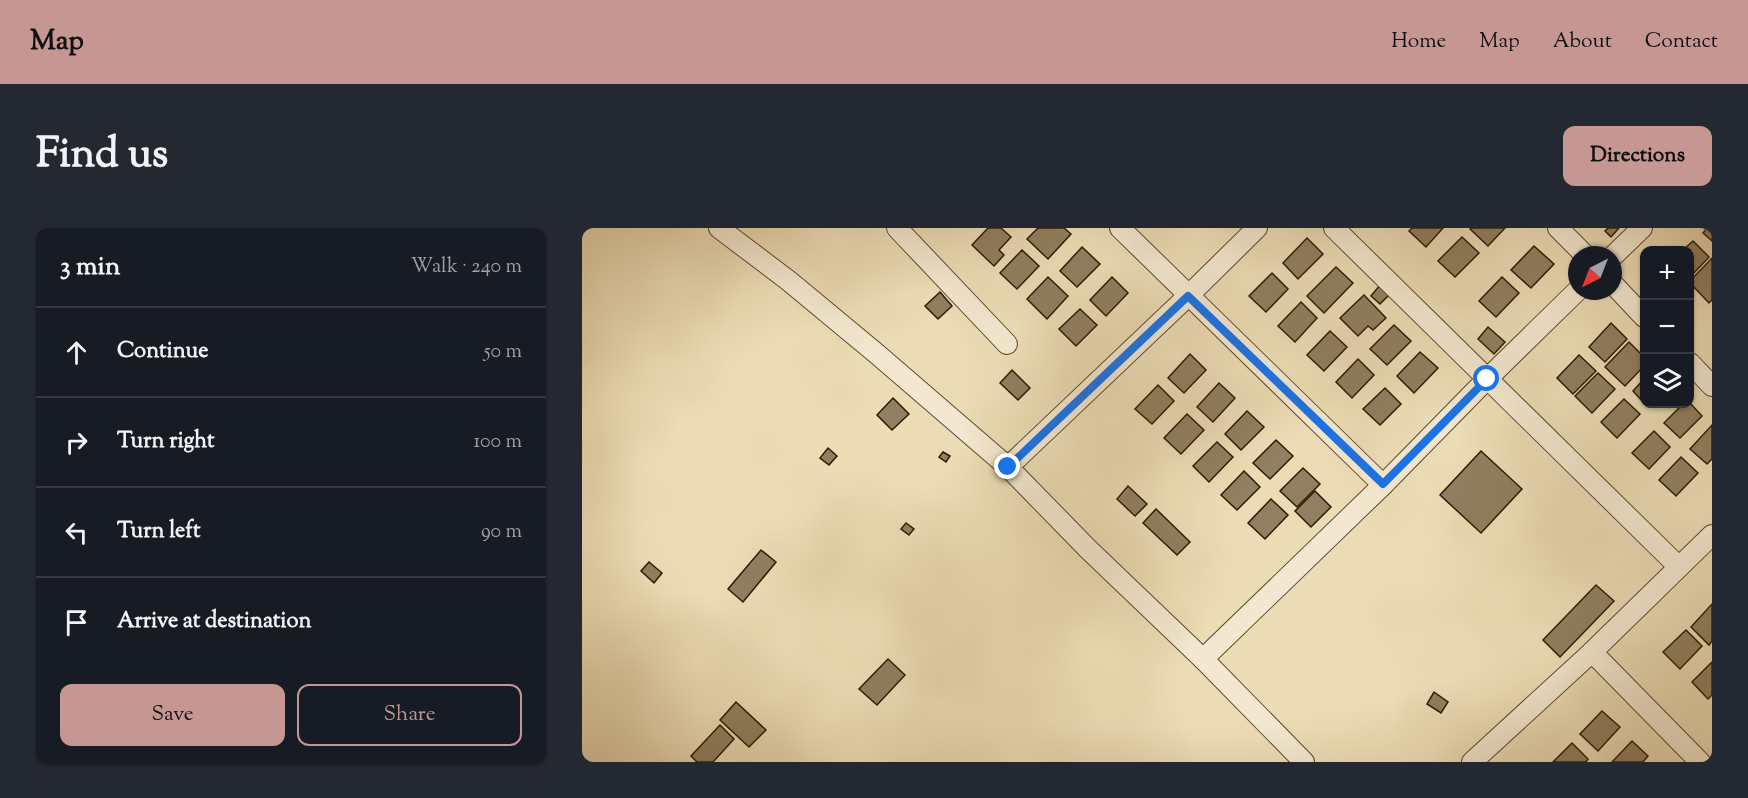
<!DOCTYPE html>
<html lang="en">
<head>
<meta charset="utf-8">
<style>
	:root { --surface:#171b24; --page:#242831; --text:#f1f3f6; --muted:#9ea1a6; --line:#363941; --accent:#c59692 }
	body { margin:0; font-family:"Sorts Mill Goudy",serif; background:var(--page); color:var(--text) }
	.controls { position:absolute; right:18px; top:18px; display:grid; overflow:hidden; border-radius:12px; box-shadow:0 2px 4px #0004 }
	.controls button { width:54px; height:54px; display:grid; place-items:center; padding:0; border:0; border-bottom:2px solid var(--line); background:var(--surface); color:var(--text); font:30px sans-serif }
	.compass { position:absolute; left:986px; top:18px; width:54px; height:54px; border-radius:50%; background:var(--surface); box-shadow:0 2px 4px #0004; rotate:222deg }
	.stop { position:absolute; width:18px; height:18px; margin:-14px; border:4px solid #1a73e8; border-radius:50%; background:#fff }
	.stop.end { background:#1a73e8; border-color:#fff; box-shadow:0 2px 6px #0008 }
	.list { margin:0; padding:0; list-style:none }
	h2 { display:flex; justify-content:space-between; align-items:center; height:78px; margin:0; padding:0 24px; font-size:26px }
	h2 small { font-size:20px; font-weight:400; color:var(--muted) }
	.list li { display:grid; grid-template-columns:39px 1fr auto; gap:18px; align-items:center; box-sizing:border-box; height:90px; padding:0 24px; border-top:2px solid var(--line) }
	.list b { display:block; font-size:22px; white-space:nowrap }
	.list em { font-size:20px; font-style:normal; color:var(--muted) }
	.actions { display:flex; gap:12px; padding:18px 24px }
	.actions a { flex:1; padding:14px 0; border:2px solid var(--accent); border-radius:12px; text-align:center; font-size:21px; color:var(--accent) }
	.actions .main { background:var(--accent); color:#111 }
	.icon { flex:none; width:33px; height:33px; fill:none; stroke:currentColor; stroke-width:2; stroke-linecap:round; stroke-linejoin:round }
	.map { position:relative; flex:none; width:1130px; height:534px; overflow:hidden; border-radius:12px }
	header { display:flex; align-items:center; gap:36px; box-sizing:border-box; height:84px; padding:0 30px; background:var(--accent); color:#111 }
	header strong { font-size:28px }
	nav { display:flex; gap:33px; margin-inline-start:auto; font-size:21px }
	.intro { display:flex; align-items:center; justify-content:space-between; box-sizing:border-box; height:144px; padding:0 36px }
	h1 { margin:0; font-size:42px }
	.button { padding:15px 27px; border-radius:12px; background:var(--accent); color:#111; font-size:21px; font-weight:700 }
	main { display:flex; gap:36px; padding:0 36px }
	aside { flex:1; background:var(--surface); border-radius:12px; box-shadow:0 2px 4px #0004 }
	.map>svg:first-child { display:block }
	.building { fill:#907f60; stroke:#2c1a03; stroke-width:1.5 }
	.lines { fill:none; stroke-linecap:round; stroke-linejoin:round }
	.minor-casing { stroke:#5c4a30; stroke-width:22 }
	.minor { stroke:#f3e8cf; stroke-width:20 }
	.route { stroke:#1a73e8; stroke-width:8 }
</style>
</head>
<body>
<header>
<strong>Map</strong>
<nav><a>Home</a><a>Map</a><a>About</a><a>Contact</a></nav>
</header>
<div class="intro"><h1>Find us</h1><a class="button">Directions</a></div>
<main>
<aside>
<h2>3 min<small>Walk · 240 m</small></h2>
<ul class="list">
<li><svg class="icon" aria-label="ahead" viewBox="0 0 24 24"><path d="M12 20V5M6 11l6-6 6 6"/></svg><div><b>Continue</b></div><em>50 m</em></li>
<li><svg class="icon" aria-label="right" viewBox="0 0 24 24"><path d="M7 20v-9h11M14 6l5 5-5 5"/></svg><div><b>Turn right</b></div><em>100 m</em></li>
<li><svg class="icon" aria-label="left" viewBox="0 0 24 24"><path d="M17 20v-9H6M10 6l-5 5 5 5"/></svg><div><b>Turn left</b></div><em>90 m</em></li>
<li><svg class="icon" aria-label="arrive" viewBox="0 0 24 24"><path d="M6 21V4h12l-3 4 3 4H6"/></svg><div><b>Arrive at destination</b></div></li>
</ul>
<div class="actions"><a class="main">Save</a><a>Share</a></div>
</aside>
<div class="map">
<svg width="1130" height="534" viewBox="0 0 1130 534">
	<rect width="100%" height="100%" fill="#ecdcb5"/>
	<filter id="stains"><feTurbulence type="fractalNoise" baseFrequency=".00333" numOctaves="4"/><feColorMatrix values="0 0 0 0 .2 0 0 0 0 .09 0 0 0 0 .02 0 0 0 .5 -.17"/></filter>
	<radialGradient id="worn" r=".72"><stop offset=".6" stop-color="#630" stop-opacity="0"/><stop offset="1" stop-color="#630" stop-opacity=".3"/></radialGradient>
	<g class="building">
		<polygon points="406,0 419,0 429,9 417,22 422,27 412,38 390,17"/>
		<polygon points="456,0 482,0 489,6 466,31 445,11"/>
		<polygon points="830,0 861,0 844,19 827,3"/>
		<polygon points="889,0 923,0 906,18 888,1"/>
		<polygon points="1026,0 1037,0 1029,9 1023,3"/>
		<polygon points="1125,0 1130,0 1130,13 1121,5"/>
		<polygon points="880,9 897,25 873,49 856,33"/>
		<polygon points="725,10 741,26 716,51 701,35"/>
		<polygon points="1111,13 1127,29 1108,49 1108,22 1101,22"/>
		<polygon points="952,18 972,36 949,60 929,42"/>
		<polygon points="500,19 518,36 495,59 478,43"/>
		<polygon points="440,22 457,38 435,61 418,45"/>
		<polygon points="1130,30 1130,72 1127,75 1108,55 1108,53"/>
		<polygon points="754,39 771,55 742,85 725,68"/>
		<polygon points="690,45 706,61 684,84 667,68"/>
		<polygon points="466,49 486,68 465,91 445,71"/>
		<polygon points="530,49 546,65 524,88 508,72"/>
		<polygon points="920,49 937,65 914,89 897,73"/>
		<polygon points="798,57 808,66 798,76 789,68"/>
		<polygon points="358,64 370,78 356,91 343,78"/>
		<polygon points="782,67 804,90 791,102 786,98 776,108 758,90"/>
		<polygon points="719,74 735,90 713,114 696,98"/>
		<polygon points="498,81 515,97 494,118 477,101"/>
		<polygon points="1029,95 1045,111 1023,134 1007,119"/>
		<polygon points="812,97 829,113 805,137 788,121"/>
		<polygon points="906,99 923,114 912,126 896,111"/>
		<polygon points="748,103 765,119 742,143 725,127"/>
		<polygon points="1047,114 1062,129 1062,138 1043,158 1023,139"/>
		<polygon points="838,124 856,140 832,165 815,148"/>
		<polygon points="608,126 624,142 602,165 586,150"/>
		<polygon points="997,127 1014,143 991,166 975,150"/>
		<polygon points="776,131 792,147 770,170 754,154"/>
		<polygon points="430,142 448,160 436,172 418,155"/>
		<polygon points="1016,145 1033,161 1010,185 993,168"/>
		<polygon points="1062,151 1062,175 1051,163"/>
		<polygon points="637,155 653,170 631,194 615,179"/>
		<polygon points="576,157 592,173 570,196 553,181"/>
		<polygon points="803,160 819,176 798,197 781,181"/>
		<polygon points="311,170 327,186 310,202 295,187"/>
		<polygon points="1042,171 1058,186 1035,210 1019,194"/>
		<polygon points="1108,175 1120,188 1098,210 1082,195 1101,176"/>
		<polygon points="665,183 682,199 659,222 643,206"/>
		<polygon points="605,186 622,202 599,226 582,210"/>
		<polygon points="1130,197 1130,231 1125,236 1108,221"/>
		<polygon points="1072,203 1088,219 1067,241 1050,225"/>
		<polygon points="694,212 711,228 688,251 671,235"/>
		<polygon points="635,214 651,229 627,254 611,238"/>
		<polygon points="246,220 255,228 247,237 238,230"/>
		<polygon points="899,223 940,261 899,305 858,267"/>
		<polygon points="361,224 368,228 364,234 357,229"/>
		<polygon points="1099,229 1116,245 1094,268 1077,252"/>
		<polygon points="721,240 738,256 715,279 698,263"/>
		<polygon points="662,243 678,259 655,282 639,267"/>
		<polygon points="546,258 565,276 553,288 535,271"/>
		<polygon points="733,263 749,279 729,299 713,283"/>
		<polygon points="689,271 706,287 683,311 666,295"/>
		<polygon points="574,281 608,314 595,327 561,295"/>
		<polygon points="324,295 332,301 327,307 319,301"/>
		<polygon points="179,322 194,334 161,374 146,361"/>
		<polygon points="67,334 80,345 72,355 59,343"/>
		<polygon points="1014,357 1032,373 978,429 961,412"/>
		<polygon points="1130,376 1130,413 1127,417 1109,399"/>
		<polygon points="1104,402 1120,418 1098,441 1081,424"/>
		<polygon points="306,431 323,447 295,477 277,461"/>
		<polygon points="1130,434 1130,467 1126,471 1110,454"/>
		<polygon points="852,464 866,474 859,485 845,476"/>
		<polygon points="154,474 184,502 167,519 138,492"/>
		<polygon points="1020,483 1038,499 1016,523 998,506"/>
		<polygon points="138,497 152,511 131,534 115,534 109,528"/>
		<polygon points="1050,513 1066,528 1061,534 1030,534"/>
		<polygon points="990,515 1006,531 1004,534 971,534"/>
	</g>
	<g class="lines">
		<defs>
			<g id="minor">
				<polyline points="137,0 207,53 295,126 426,239 506,321 621,431 722,534"/>
				<polyline points="315,0 425,116"/>
				<polyline points="538,0 801,257"/>
				<polyline points="752,0 1097,339"/>
				<polyline points="976,0 1003,27"/>
				<polyline points="1031,28 1060,0"/>
				<polyline points="1031,56 1062,89"/>
				<polyline points="1108,135 1130,158"/>
				<polyline points="426,239 606,68 675,0"/>
				<polyline points="1010,424 1118,534"/>
				<polyline points="621,431 801,257 905,151 995,63"/>
				<polyline points="890,534 1010,424 1130,307"/>
			</g>
		</defs>
		<use href="#minor" class="minor-casing"/>
		<use href="#minor" class="minor"/>
	</g>
	<g class="lines">
		<polyline class="route" points="426,239 606,68 801,256 905,151"/>
	</g>
	<rect width="100%" height="100%" filter="url(#stains)"/>
	<rect width="100%" height="100%" fill="url(#worn)"/>
</svg>
<div class="controls">
<button>+</button>
<button>−</button>
<button><svg class="icon" aria-label="layers" viewBox="0 0 24 24"><path d="M12 4l9 5-9 5-9-5zM3 14l9 5 9-5"/></svg></button>
</div>
<svg class="compass" viewBox="-18 -18 36 36"><path d="M0-13l5 13h-10z" fill="#e53935"/><path d="M0 13l5-13h-10z" fill="#9ea1a6"/></svg>
<div class="stop" style="left:905px;top:151px"></div>
<div class="stop end" style="left:426px;top:239px"></div>
</div>
</main>
</body>
</html>
